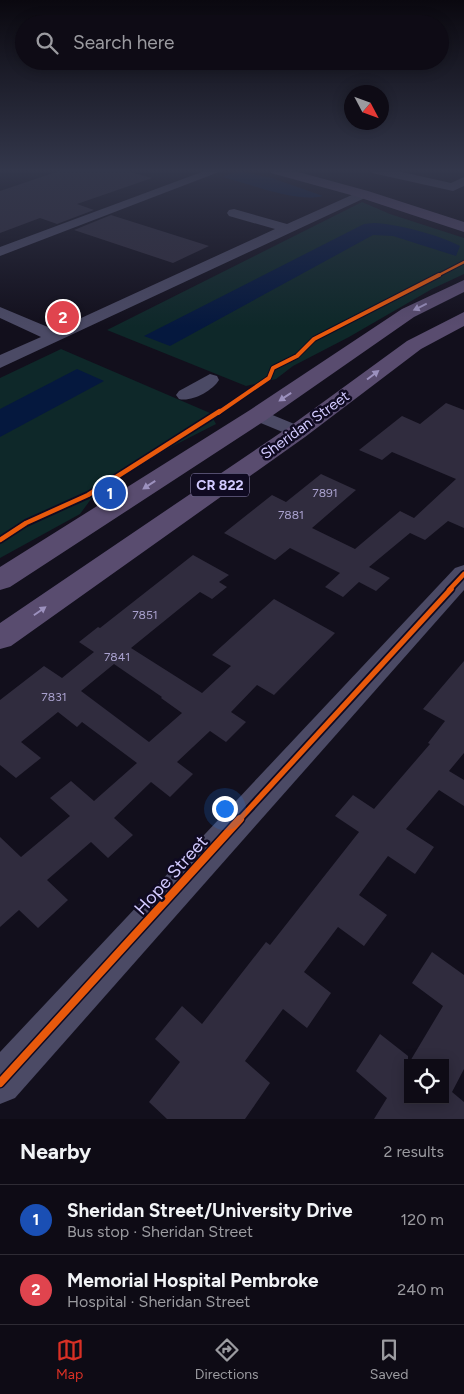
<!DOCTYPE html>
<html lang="en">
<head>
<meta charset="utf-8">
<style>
	:root { --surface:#0e0b15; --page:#1c1922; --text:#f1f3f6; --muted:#9b9ba0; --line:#2e2b34; --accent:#d93025 }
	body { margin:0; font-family:Figtree,sans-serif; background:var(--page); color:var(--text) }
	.controls { position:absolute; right:15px; bottom:15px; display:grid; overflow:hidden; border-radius:0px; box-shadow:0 2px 12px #0003 }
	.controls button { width:45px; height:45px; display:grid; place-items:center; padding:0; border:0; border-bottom:1px solid var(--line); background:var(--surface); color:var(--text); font:25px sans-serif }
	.compass { position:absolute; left:344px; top:85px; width:45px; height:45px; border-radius:50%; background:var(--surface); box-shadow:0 2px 12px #0003; rotate:131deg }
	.you { position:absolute; left:224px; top:808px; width:18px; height:18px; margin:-12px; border:4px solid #fff; border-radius:50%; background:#1a73e8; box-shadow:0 0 0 8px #1a73e833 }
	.badge { display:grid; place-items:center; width:32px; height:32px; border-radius:50%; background:var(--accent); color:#fff; font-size:16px; font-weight:700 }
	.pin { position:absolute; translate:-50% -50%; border:2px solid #fff; box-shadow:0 1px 5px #0006 }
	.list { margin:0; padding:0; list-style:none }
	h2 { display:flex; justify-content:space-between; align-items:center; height:65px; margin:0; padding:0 20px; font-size:21px }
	h2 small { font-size:16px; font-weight:400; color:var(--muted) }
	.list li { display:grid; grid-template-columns:32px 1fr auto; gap:15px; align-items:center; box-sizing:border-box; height:70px; padding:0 20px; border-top:1px solid var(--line) }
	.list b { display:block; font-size:19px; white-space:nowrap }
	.list p { margin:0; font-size:16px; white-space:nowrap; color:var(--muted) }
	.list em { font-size:16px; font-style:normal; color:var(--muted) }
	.icon { flex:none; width:28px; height:28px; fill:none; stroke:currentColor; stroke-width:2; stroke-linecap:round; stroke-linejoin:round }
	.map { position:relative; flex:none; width:464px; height:1119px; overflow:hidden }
	.search { position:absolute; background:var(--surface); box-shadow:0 2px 12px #0003; left:15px; right:15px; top:15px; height:55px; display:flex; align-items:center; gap:12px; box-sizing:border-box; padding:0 18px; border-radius:28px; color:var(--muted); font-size:19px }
	.sheet { height:205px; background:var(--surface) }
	nav { display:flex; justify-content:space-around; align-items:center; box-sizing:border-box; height:70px; border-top:1px solid var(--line); background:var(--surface); font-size:14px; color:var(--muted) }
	nav a { display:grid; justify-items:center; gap:2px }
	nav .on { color:var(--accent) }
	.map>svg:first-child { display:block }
	.green { fill:#0e2829 }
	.water { fill:#05183e }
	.building { fill:#302c3e; fill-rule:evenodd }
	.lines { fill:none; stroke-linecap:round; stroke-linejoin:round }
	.minor { fill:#4b4a65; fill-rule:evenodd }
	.major { fill:#594c6f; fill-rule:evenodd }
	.cycleway-far4-casing { stroke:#0f0a21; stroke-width:4.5 }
	.cycleway-far3-casing { stroke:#0f0a21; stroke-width:6 }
	.cycleway-far2-casing { stroke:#0f0a21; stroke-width:8 }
	.cycleway-far1-casing { stroke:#0f0a21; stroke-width:9 }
	.cycleway-casing { stroke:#0f0a21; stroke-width:11 }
	.cycleway-far4 { stroke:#e8590c; stroke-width:2.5 }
	.cycleway-far3 { stroke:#e8590c; stroke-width:4 }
	.cycleway-far2 { stroke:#e8590c; stroke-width:4.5 }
	.cycleway-far1 { stroke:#e8590c; stroke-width:5.5 }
	.cycleway { stroke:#e8590c; stroke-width:8 }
	.oneway { fill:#9c91be }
	.labels { text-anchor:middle; stroke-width:5; stroke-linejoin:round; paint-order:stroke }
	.number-label { font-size:12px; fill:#aaa2cf }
	.shield { fill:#0f0a21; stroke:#9890bc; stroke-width:1 }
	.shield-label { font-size:14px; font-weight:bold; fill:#d2caff }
	.street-label { font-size:15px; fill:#d2caff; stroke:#0f0a21 }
	.near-street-label { font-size:18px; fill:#d2caff; stroke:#0f0a21 }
</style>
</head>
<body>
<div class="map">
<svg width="464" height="1119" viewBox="0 0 464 1119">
	<rect width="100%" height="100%" fill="#120f1c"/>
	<g class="green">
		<polygon points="362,202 390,214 464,238 464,274 432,289 349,337 293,366 276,379 246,386 107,330"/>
		<polygon points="61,349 210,413 216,424 171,447 94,495 80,514 0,558 0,378"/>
	</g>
	<g class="water">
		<path d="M239 171 272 178 323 196C296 203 251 184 222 177Z"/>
		<path d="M374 223C397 224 440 235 460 246L456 256 393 236 373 235 170 346 144 336 364 224Z"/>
		<polygon points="77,369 104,381 0,437 0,409"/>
	</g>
	<g class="building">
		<polygon points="62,170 123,170 152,178 77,204 94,210 57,224 40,218 0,233 0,191"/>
		<polygon points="111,215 209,246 173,263 74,230"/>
		<polygon points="446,403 464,410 464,528 448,521 425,540 410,533 369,567 390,578 376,591 359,582 343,597 325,587 340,573 290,548 275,560 224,533 272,495 286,502 321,474 356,490 312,528 355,549 400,511 414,518 456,479 392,452 382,460 359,450 402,416 420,424"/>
		<path d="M193 555 229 575 219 582 227 587 212 599 200 592 131 648 202 693 231 666 212 655 274 599 335 633 274 695 257 685 231 712 246 722 226 742 210 731 177 762 193 774 170 797 151 782 114 818 133 835 108 858 91 842 47 880 68 900 38 928 19 910 0 927V837L21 857 70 816 50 798 71 781 94 801 137 763 82 722 77 727 58 712 21 742 41 758 16 778 0 765V700L44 666 62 678 94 652 79 642 98 627 100 628ZM114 664 162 697 161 698 182 713 149 742 81 691Z"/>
		<polygon points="464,661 464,753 449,771 464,780 464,806 439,790 406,829 434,847 415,874 388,856 359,895 387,915 364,946 338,927 304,972 331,993 307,1028 283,1009 245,1061 270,1083 245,1119 167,1119 149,1102 180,1062 155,1039 182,1006 202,1024 266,942 270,945 359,832 335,816 353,795 374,809 430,744 428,743 445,721 423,709"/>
		<polygon points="432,952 464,975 464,1069 452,1092 464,1102 464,1119 374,1119 387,1098 356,1071 380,1034 408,1056 408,1100 445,1100 445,1063 409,1063 443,1006 412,983"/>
	</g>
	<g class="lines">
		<g class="minor">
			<polygon points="207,170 224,170 0,256 0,247"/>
			<polygon points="370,170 393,170 451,183 464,177 464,186 453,191 372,173"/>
			<polygon points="363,190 369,194 367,197 0,368 0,355 41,337 0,318 0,307 55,330 275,229 229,216 227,213 229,210 234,209 287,224"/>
			<path d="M210 374 217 376 219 380C212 391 192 402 179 399L176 395 179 391Z"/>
			<polygon points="258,409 304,428 307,432 304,436 297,438 251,419 248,415 251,411"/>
			<polygon points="464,565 464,590 15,1098 0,1104 0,1052 455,568"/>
		</g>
		<g class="major">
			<polygon points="270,170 291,170 368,191 464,222 464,232 358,197 271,173"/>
			<polygon points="464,280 464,292 414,317 266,420 10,587 0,590 0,567 250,410 402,309"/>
			<polygon points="464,312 464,326 421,349 305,437 11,646 0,649 0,623 289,427 407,341"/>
		</g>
		<defs>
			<polyline id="cycleway-far4" points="437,276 464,262"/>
			<polyline id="cycleway-far3" points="218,413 269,378 273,368 297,356 314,339 439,275"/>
			<g id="cycleway-far2">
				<polyline points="0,540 26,523 88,495 220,411"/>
				<polyline points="449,590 464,574"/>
			</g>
			<polyline id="cycleway-far1" points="239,820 451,589"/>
			<polyline id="cycleway" points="0,1083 240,819"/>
		</defs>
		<use href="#cycleway-far4" class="cycleway-far4-casing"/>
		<use href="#cycleway-far3" class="cycleway-far3-casing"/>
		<use href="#cycleway-far2" class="cycleway-far2-casing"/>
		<use href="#cycleway-far1" class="cycleway-far1-casing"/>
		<use href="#cycleway" class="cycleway-casing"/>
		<use href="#cycleway-far4" class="cycleway-far4"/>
		<use href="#cycleway-far3" class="cycleway-far3"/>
		<use href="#cycleway-far2" class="cycleway-far2"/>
		<use href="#cycleway-far1" class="cycleway-far1"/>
		<use href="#cycleway" class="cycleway"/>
	</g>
	<defs><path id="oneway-solid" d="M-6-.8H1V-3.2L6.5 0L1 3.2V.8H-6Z" transform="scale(1.25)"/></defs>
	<g class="oneway">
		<use href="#oneway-solid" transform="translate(420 307) rotate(154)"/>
		<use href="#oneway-solid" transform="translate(373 375) rotate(-37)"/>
		<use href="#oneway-solid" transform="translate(285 397) rotate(146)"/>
		<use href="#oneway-solid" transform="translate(149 485) rotate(147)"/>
		<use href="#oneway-solid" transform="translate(40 611) rotate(-35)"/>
	</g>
	<linearGradient id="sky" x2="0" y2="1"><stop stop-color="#0a080f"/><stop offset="0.52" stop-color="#33374b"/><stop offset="1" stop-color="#33374b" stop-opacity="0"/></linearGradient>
	<rect width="464" height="327" fill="url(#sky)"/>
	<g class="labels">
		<g class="number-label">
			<text x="325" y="497">7891</text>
			<text x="291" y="519">7881</text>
			<text x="145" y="619">7851</text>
			<text x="117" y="661">7841</text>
			<text x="54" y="701">7831</text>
		</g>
		<rect class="shield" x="191" y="473.5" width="58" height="23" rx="4"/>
		<g class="shield-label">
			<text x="220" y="490">CR 822</text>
		</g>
		<g class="street-label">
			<text transform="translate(305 425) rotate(-36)" y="5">Sheridan Street</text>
		</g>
		<g class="near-street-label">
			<text transform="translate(171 875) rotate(-48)" y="6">Hope Street</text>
		</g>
	</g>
</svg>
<div class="controls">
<button><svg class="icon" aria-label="locate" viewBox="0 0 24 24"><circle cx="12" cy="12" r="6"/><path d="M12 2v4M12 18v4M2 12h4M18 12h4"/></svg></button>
</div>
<svg class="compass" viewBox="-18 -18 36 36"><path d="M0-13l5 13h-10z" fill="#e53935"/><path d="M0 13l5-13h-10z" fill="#9b9ba0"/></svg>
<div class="you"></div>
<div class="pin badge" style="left:110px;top:493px;background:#1a4fb4">1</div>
<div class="pin badge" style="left:63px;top:317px;background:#e0444e">2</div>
<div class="search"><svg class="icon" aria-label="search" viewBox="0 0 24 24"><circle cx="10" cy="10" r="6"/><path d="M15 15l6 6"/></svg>Search here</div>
</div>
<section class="sheet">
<h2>Nearby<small>2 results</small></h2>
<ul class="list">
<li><span class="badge" style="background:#1a4fb4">1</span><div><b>Sheridan Street/University Drive</b><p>Bus stop · Sheridan Street</p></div><em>120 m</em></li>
<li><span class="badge" style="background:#e0444e">2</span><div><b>Memorial Hospital Pembroke</b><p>Hospital · Sheridan Street</p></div><em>240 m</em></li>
</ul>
</section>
<nav>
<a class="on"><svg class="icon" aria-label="map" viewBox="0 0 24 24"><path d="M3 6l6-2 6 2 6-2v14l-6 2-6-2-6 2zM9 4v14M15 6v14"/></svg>Map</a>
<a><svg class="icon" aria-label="directions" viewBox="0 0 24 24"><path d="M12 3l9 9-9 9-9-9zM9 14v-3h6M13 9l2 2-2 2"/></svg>Directions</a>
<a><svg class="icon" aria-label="saved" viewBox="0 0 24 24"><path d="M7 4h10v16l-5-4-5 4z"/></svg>Saved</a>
</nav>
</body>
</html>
